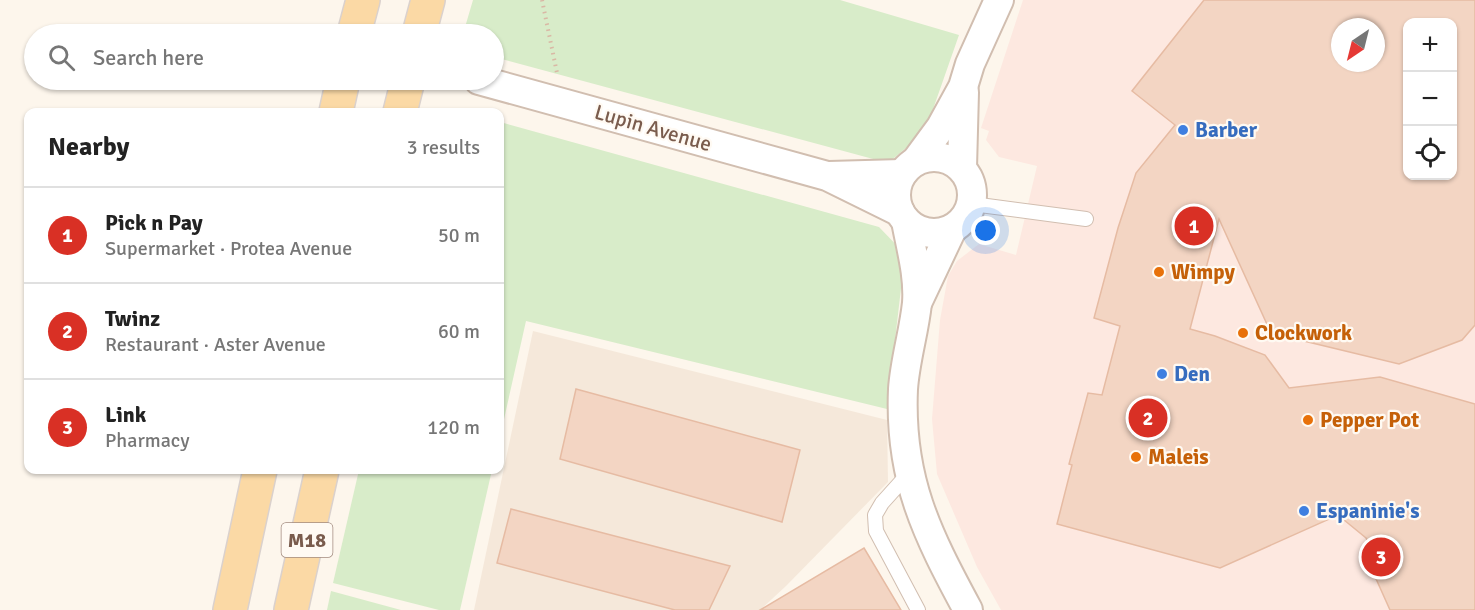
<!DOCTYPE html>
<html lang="en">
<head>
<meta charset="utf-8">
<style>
	:root { --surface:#fff; --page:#f2f2f2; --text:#222; --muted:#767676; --line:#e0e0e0; --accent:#d93025 }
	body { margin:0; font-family:Signika,sans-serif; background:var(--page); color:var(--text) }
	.controls { position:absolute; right:18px; top:18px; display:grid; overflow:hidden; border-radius:12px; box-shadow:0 2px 4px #0004 }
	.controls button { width:54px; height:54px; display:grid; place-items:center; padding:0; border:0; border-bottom:2px solid var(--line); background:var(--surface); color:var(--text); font:30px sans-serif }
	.compass { position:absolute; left:1331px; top:18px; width:54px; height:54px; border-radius:50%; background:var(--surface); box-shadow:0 2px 4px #0004; rotate:215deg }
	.you { position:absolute; left:986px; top:231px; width:21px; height:21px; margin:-15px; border:4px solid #fff; border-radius:50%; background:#1a73e8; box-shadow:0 0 0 9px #1a73e833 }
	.badge { display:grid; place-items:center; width:39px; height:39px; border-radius:50%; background:var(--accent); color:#fff; font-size:20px; font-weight:700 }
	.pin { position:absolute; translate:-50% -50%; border:3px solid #fff; box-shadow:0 2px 6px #0006 }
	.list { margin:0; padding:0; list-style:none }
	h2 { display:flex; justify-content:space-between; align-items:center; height:78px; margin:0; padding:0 24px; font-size:26px }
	h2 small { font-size:20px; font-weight:400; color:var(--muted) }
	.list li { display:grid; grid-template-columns:39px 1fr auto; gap:18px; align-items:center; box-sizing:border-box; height:96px; padding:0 24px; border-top:2px solid var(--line) }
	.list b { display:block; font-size:22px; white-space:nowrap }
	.list p { margin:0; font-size:20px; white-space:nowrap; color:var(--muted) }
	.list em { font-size:20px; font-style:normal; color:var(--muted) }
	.icon { flex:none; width:33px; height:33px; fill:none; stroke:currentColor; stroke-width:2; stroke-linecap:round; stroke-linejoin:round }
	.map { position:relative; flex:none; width:1475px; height:610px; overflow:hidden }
	.search { position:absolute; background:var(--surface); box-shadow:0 2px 4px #0004; left:24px; top:24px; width:480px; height:66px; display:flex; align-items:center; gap:15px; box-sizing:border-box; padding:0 21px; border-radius:33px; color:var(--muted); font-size:22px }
	.panel { position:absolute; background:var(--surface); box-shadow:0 2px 4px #0004; left:24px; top:108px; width:480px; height:366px; border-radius:12px }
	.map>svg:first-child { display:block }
	.residential { fill:#f5e8da }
	.commercial { fill:#fde8e0; fill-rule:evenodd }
	.green { fill:#d8ecc9 }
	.building { fill:#f3d5c3; stroke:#e6bba3; stroke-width:1.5; fill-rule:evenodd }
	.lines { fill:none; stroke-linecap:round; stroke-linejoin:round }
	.service-casing { stroke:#d1beb0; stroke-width:16 }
	.minor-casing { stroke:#d1beb0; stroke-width:32 }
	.primary-casing { stroke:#dad1cd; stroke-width:36 }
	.path { stroke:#d9b8a5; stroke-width:4; stroke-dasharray:1.5 4.5; stroke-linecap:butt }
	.service { stroke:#fff; stroke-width:14 }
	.minor { stroke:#fff; stroke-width:28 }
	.primary { stroke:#fbd9a5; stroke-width:33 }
	.shop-dot { fill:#3f7fe0; stroke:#fffaf3; stroke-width:2 }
	.food-dot { fill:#e8710a; stroke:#fffaf3; stroke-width:2 }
	.labels { text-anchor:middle; stroke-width:4.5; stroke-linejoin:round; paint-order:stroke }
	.shield { fill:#fffaf3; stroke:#a28b7f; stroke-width:1.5 }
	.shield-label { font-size:20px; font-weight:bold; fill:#7a5c4d }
	.street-label { font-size:21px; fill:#7a5c4d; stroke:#fffaf3 }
	.shop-label { font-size:21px; font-weight:bold; fill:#366cbe; stroke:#fffaf3; text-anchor:start }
	.food-label { font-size:21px; font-weight:bold; fill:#c56008; stroke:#fffaf3; text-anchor:start }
</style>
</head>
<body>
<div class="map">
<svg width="1475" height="610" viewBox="0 0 1475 610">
	<rect width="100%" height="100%" fill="#fdf6ec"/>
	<polygon class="residential" points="533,331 887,420 888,482 786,586 760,610 474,610"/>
	<path class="commercial" d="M1023 0H1475V610H1001L977 567 937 474 932 419 940 320 948 276 957 261 979 244 1016 255 1037 166 999 157 986 140 989 131 981 128ZM1408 22H1452V176H1408ZM1340 27H1376V63H1340Z"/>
	<g class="green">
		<polygon points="473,0 840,0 959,35 925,132 888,163 494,57 494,34 463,34"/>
		<polygon points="500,122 879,227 905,254 887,409 526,321 500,437"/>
		<polygon points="359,470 492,470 460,610 439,610 333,583"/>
		<polygon points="331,591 401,610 327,610"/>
	</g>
	<g class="building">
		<path d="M1204 0H1475V325L1462 340 1399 364 1271 333 1219 219 1190 329 1215 336 1265 355 1289 388 1380 377 1475 404V610H1390L1373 572 1380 568 1366 538 1338 515 1220 568 1057 524 1072 465 1069 464 1088 393 1102 395 1120 326 1094 318 1118 228 1136 173 1175 125 1132 91ZM1407 22H1452V176H1407ZM1340 27H1376V63H1340Z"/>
		<polygon points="576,389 800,450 782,522 560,459"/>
		<polygon points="511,509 730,566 709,610 675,610 497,563"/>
		<polygon points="864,548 901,610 760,610"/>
	</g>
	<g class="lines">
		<defs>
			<g id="service">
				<polyline points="972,204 1086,219"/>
				<polyline points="909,473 882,503 875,515 876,531 918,610"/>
			</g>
			<g id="minor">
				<polyline points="479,80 827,176 900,212"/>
				<circle cx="934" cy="195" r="38"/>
				<polyline points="916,161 941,127 963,87 970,64 999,0"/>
				<polyline points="962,168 964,92"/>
				<polyline points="829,176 902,174"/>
				<path d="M906 221C911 248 919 276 917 303 914 332 905 360 903 389 899 479 927 534 968 610"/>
				<polyline points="918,301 952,229"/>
			</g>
			<g id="primary">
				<polyline points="354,34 363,0"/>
				<polyline points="419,34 428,0"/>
				<polyline points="336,112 343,80"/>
				<polyline points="400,112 408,80"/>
				<polyline points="230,610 260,470"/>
				<polyline points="291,610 322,470"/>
			</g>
		</defs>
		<use href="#service" class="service-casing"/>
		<use href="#minor" class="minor-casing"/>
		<use href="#primary" class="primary-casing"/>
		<polyline class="path" points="542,0 557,73"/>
		<use href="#service" class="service"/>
		<use href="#minor" class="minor"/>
		<use href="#primary" class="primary"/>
	</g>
	<g class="shop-dot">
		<circle cx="1183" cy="130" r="6"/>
		<circle cx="1162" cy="374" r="6"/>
		<circle cx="1304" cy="511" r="6"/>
	</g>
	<g class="food-dot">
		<circle cx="1159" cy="272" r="6"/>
		<circle cx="1243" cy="333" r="6"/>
		<circle cx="1308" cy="420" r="6"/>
		<circle cx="1136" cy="457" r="6"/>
	</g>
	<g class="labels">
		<rect class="shield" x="281.5" y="523" width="51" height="34" rx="4.5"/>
		<g class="shield-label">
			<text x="307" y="547">M18</text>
		</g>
		<g class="street-label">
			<text transform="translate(653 128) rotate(16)" y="7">Lupin Avenue</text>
		</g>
		<g class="shop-label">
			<text x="1195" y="137">Barber</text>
			<text x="1174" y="381">Den</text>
			<text x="1316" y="518">Espaninie's</text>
		</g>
		<g class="food-label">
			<text x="1171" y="279">Wimpy</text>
			<text x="1255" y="340">Clockwork</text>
			<text x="1320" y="427">Pepper Pot</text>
			<text x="1148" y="464">Maleis</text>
		</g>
	</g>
</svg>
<div class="controls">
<button>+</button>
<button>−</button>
<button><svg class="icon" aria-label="locate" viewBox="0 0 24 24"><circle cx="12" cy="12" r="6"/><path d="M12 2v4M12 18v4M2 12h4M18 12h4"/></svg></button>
</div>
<svg class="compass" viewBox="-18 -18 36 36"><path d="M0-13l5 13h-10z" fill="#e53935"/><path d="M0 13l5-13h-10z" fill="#767676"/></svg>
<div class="you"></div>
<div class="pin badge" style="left:1194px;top:226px">1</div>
<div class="pin badge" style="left:1148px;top:418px">2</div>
<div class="pin badge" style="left:1381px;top:557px">3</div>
<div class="search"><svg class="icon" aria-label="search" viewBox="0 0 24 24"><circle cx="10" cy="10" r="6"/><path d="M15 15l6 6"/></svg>Search here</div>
<section class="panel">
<h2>Nearby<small>3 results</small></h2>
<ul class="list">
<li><span class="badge">1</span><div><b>Pick n Pay</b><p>Supermarket · Protea Avenue</p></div><em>50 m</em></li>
<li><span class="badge">2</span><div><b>Twinz</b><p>Restaurant · Aster Avenue</p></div><em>60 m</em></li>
<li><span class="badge">3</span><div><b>Link</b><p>Pharmacy</p></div><em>120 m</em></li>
</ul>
</section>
</div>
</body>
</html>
